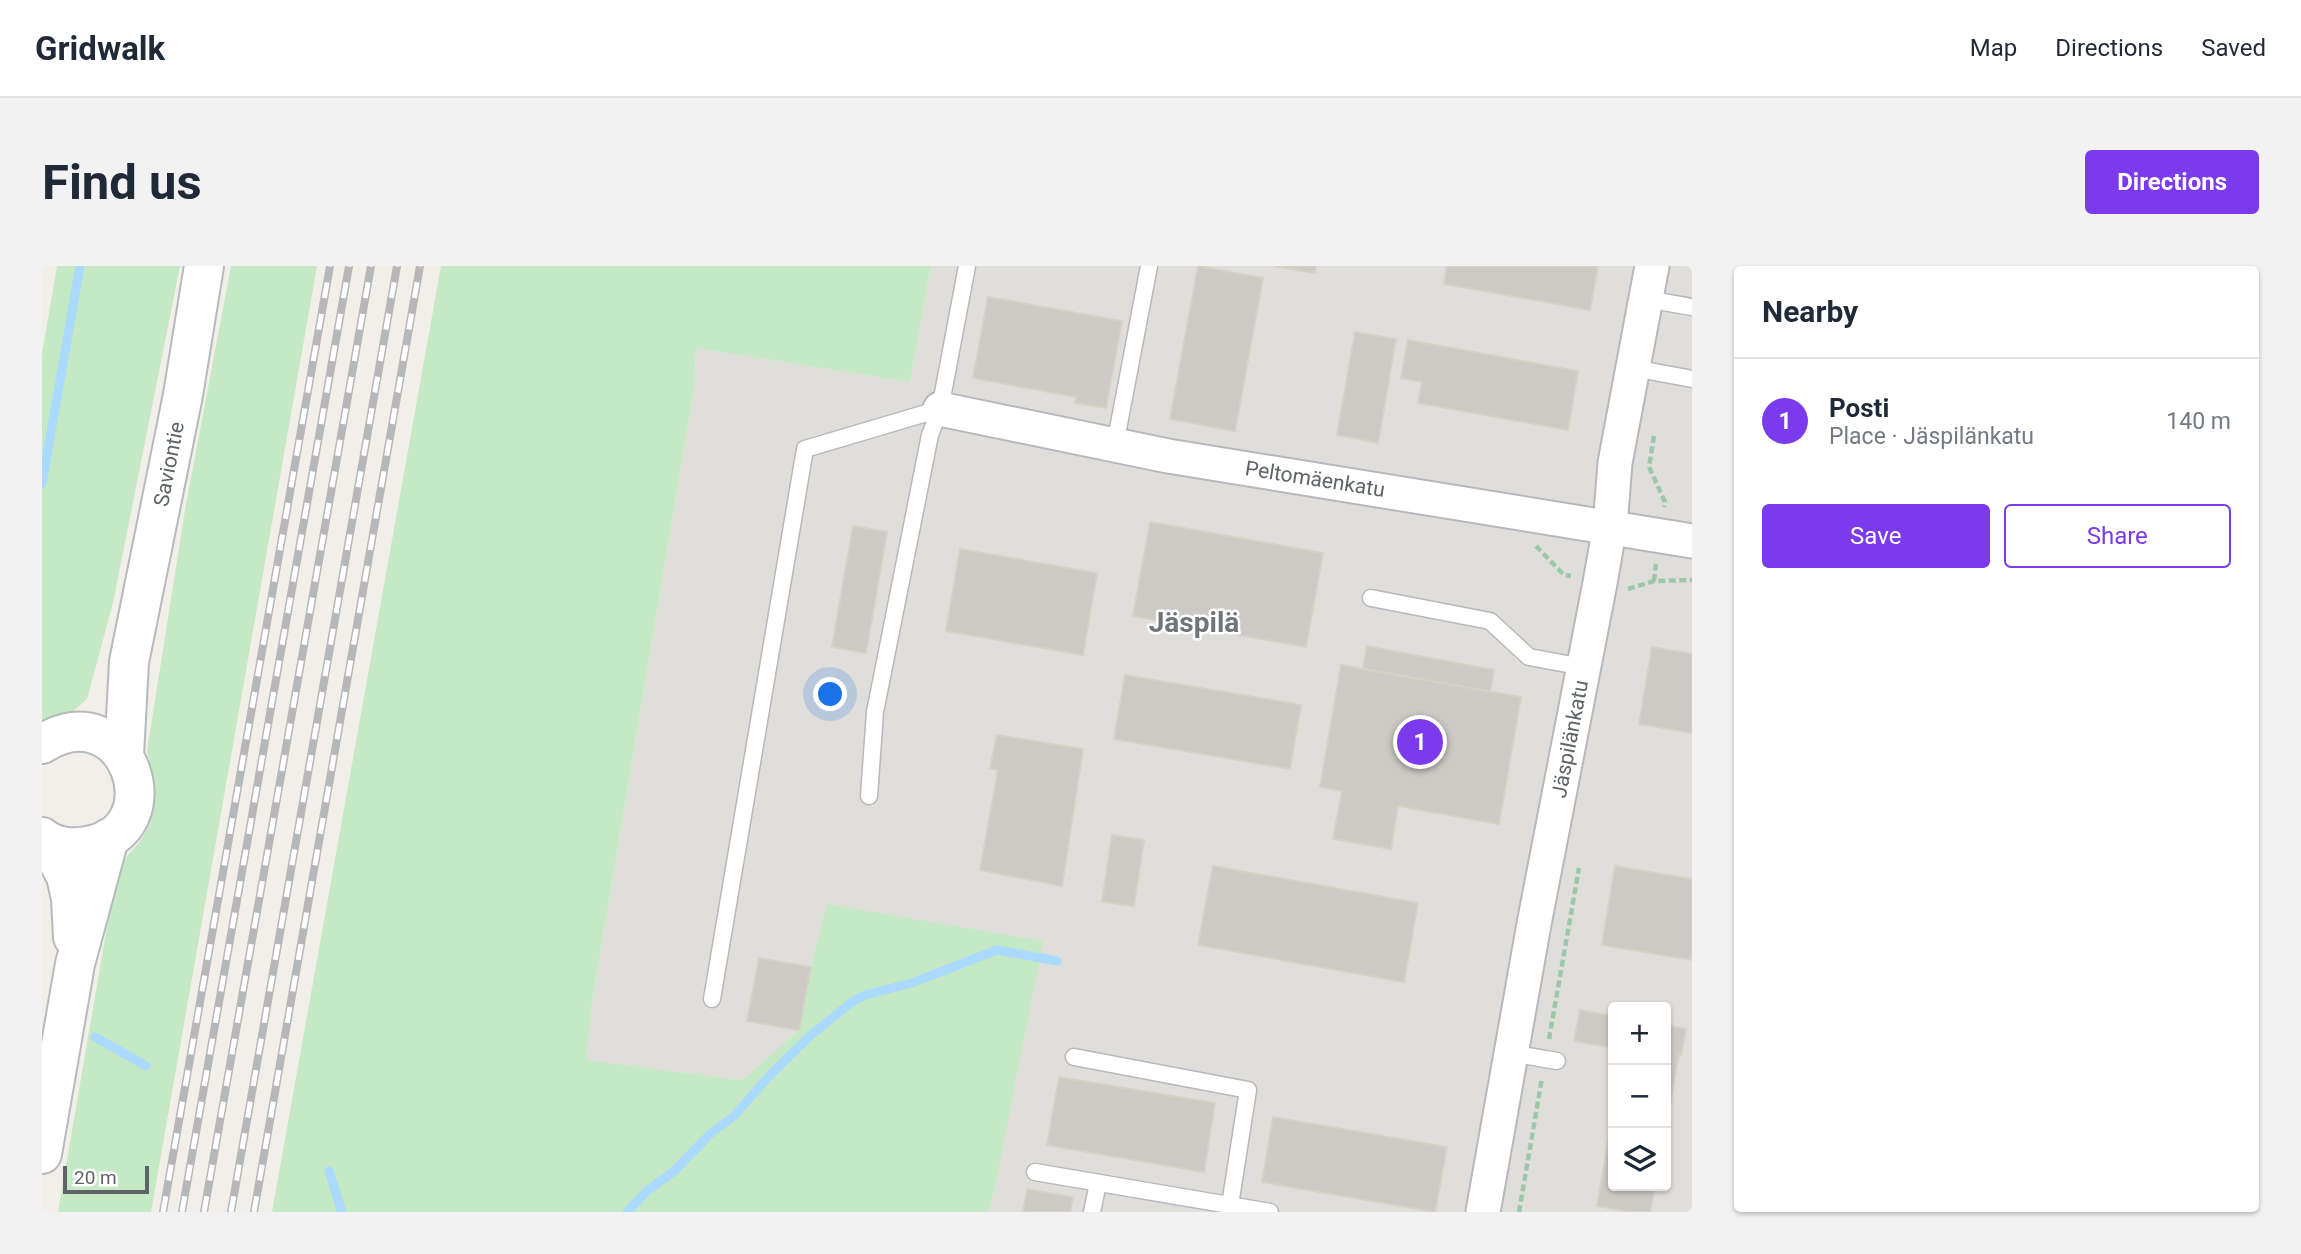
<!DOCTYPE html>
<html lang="en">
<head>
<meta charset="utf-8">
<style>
	:root { --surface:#fff; --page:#f2f2f3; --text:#1f2937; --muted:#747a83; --line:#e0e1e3; --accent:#7c3aed }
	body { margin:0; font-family:Roboto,sans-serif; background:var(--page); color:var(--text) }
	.controls { position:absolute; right:21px; bottom:21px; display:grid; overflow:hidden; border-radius:7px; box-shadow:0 2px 5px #0004 }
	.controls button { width:63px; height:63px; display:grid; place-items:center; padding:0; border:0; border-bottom:2px solid var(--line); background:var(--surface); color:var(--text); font:35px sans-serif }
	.scale { position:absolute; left:21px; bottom:18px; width:86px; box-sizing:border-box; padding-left:7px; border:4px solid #5f6368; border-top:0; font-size:19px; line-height:24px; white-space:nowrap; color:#5f6368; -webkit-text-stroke:5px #fff; paint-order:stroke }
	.you { position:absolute; left:789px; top:429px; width:24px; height:24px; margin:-18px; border:5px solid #fff; border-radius:50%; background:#1a73e8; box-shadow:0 0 0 10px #1a73e833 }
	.badge { display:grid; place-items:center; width:46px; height:46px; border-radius:50%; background:var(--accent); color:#fff; font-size:23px; font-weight:700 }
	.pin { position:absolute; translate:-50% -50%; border:4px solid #fff; box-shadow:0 2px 7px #0006 }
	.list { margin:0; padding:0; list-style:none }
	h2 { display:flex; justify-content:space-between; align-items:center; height:91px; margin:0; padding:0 28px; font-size:30px }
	h2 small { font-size:23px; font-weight:400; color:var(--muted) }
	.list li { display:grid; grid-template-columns:46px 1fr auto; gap:21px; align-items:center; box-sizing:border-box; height:126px; padding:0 28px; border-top:2px solid var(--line) }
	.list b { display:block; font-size:26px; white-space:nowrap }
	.list p { margin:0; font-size:23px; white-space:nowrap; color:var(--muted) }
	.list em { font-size:23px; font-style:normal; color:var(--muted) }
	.actions { display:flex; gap:14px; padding:21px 28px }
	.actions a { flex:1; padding:16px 0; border:2px solid var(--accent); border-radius:7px; text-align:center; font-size:24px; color:var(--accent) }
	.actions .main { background:var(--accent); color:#fff }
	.icon { flex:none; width:38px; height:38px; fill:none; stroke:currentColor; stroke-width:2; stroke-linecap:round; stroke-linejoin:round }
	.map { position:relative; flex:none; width:1650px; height:946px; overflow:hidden; border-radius:7px }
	header { display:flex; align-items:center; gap:42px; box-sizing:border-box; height:98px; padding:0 35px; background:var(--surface); border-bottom:2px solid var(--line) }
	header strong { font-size:33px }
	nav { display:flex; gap:38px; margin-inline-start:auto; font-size:24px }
	.intro { display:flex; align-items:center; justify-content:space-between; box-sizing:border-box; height:168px; padding:0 42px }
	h1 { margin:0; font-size:49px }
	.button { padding:18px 32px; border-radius:7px; background:var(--accent); color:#fff; font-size:24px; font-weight:700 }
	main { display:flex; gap:42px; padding:0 42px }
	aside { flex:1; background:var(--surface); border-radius:7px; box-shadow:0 2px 5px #0004 }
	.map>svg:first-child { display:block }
	.industrial { fill:#e0deda; fill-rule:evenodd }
	.green { fill:#c5e8c5 }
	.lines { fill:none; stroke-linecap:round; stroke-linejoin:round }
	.stream { stroke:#aadaff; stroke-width:9 }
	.building { fill:#cccac5; stroke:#d6d1c6; stroke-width:2 }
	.service-casing { stroke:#b5b8bc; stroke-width:19 }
	.minor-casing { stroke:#b5b8bc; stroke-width:37 }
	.secondary-casing { stroke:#b6babf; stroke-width:42 }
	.path { stroke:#9cc7a9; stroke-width:4.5; stroke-dasharray:7 3.5; stroke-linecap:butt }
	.service { stroke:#fff; stroke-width:16 }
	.minor { stroke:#fff; stroke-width:33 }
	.secondary { stroke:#fff; stroke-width:38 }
	.rail-casing { stroke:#b6b7b8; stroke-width:8 }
	.rail { stroke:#fff; stroke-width:5; stroke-dasharray:16; stroke-linecap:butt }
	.labels { text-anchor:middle; stroke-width:5; stroke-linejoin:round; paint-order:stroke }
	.street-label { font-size:21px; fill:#5f6368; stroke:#fff }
	.district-label { font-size:28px; font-weight:bold; fill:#70757a; stroke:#fff }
</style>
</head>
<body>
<header>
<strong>Gridwalk</strong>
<nav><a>Map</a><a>Directions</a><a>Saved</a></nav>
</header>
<div class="intro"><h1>Find us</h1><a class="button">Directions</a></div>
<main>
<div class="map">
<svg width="1650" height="946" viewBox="0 0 1650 946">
	<rect width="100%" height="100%" fill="#f1efe8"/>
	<path class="industrial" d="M889 0H1650V946H946L953 922 1000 675 786 639 769 701 757 764 700 814 543 794 550 737 652 123 654 82 868 116ZM1571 741H1624V920H1571Z"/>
	<g class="green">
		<polygon points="15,0 138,0 71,337 45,433 29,447 0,454 0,88"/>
		<path d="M189 0H275L109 946H16L75 603C82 591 93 583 100 572 120 540 112 519 105 485L143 244Z"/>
		<polygon points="399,0 889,0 868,116 654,82 652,123 550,737 544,794 700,814 757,764 769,701 785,638 1001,675 953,922 946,946 230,946"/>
	</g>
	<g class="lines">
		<g class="stream">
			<polyline points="0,218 38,0"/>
			<polyline points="53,771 104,800"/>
			<polyline points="287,905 300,946"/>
			<polyline points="585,946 606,924 631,906 669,867 692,850 730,807 769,769 810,736 823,729 870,717 955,684 1015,695"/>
		</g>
	</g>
	<g class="building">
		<polygon points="1156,0 1221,12 1193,165 1128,153"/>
		<polygon points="1232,0 1274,0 1273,7"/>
		<polygon points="1405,0 1556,0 1548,44 1402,18"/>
		<polygon points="946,31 1080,55 1064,142 1033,137 1034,131 931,112"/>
		<polygon points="1313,66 1354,73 1336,177 1295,169"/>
		<polygon points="1366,74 1536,105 1526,164 1376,137 1380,116 1359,112"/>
		<polygon points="1108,256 1281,287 1264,381 1091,350"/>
		<polygon points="811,260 845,266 824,387 790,381"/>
		<polygon points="918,283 1055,307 1041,389 904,365"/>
		<polygon points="1325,380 1452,404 1448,426 1321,403"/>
		<polygon points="1610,381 1650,388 1650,467 1597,458"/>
		<polygon points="1299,399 1479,431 1457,558 1356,540 1349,583 1291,573 1300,525 1278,521"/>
		<polygon points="1083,409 1259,439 1248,503 1072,473"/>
		<polygon points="955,469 1041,483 1020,620 938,604 956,504 948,502"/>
		<polygon points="1070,569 1102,574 1092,640 1060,636"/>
		<polygon points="1171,600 1376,637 1362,716 1156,679"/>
		<polygon points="1573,600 1650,613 1650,694 1560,679"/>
		<polygon points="717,692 769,701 757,764 705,755"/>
		<polygon points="1538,744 1571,750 1571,782 1532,775"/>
		<polygon points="1624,759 1644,763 1639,789 1637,788 1624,861"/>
		<polygon points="1017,811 1173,837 1162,906 1005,879"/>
		<polygon points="1231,851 1405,881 1393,946 1220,916"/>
		<polygon points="1570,854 1571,920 1613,920 1608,946 1589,946 1555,940"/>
		<polygon points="985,923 1031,931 1028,946 981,946"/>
	</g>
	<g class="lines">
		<defs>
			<g id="service">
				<polyline points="1604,33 1650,41"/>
				<polyline points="1591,102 1650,113"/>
				<polyline points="1073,179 1107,0"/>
				<polyline points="1329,332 1448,355 1487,391 1541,401"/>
				<polyline points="827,530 833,446 888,169 898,143 925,0"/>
				<polyline points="670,733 763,183 898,143"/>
				<polyline points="1469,787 1515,795"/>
				<polyline points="1032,791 1206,824 1188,939"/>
				<polyline points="993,906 1228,946"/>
				<polyline points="1050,946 1056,917"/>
			</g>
			<g id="minor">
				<polyline points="898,143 1126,190 1650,275"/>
				<polyline points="1441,946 1492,658 1558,317 1568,260 1573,197 1610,0"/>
			</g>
			<g id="secondary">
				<path d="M0 478C86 424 134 566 45 580 30 583 12 581 0 571"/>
				<polyline points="82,489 87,396 141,129 162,0"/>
				<polyline points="5,575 24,610 29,632 31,671"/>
				<polyline points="0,888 33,698 67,572"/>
			</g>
		</defs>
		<use href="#service" class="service-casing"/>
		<use href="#minor" class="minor-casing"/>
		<use href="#secondary" class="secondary-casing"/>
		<g class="path">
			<polyline points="1612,170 1607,201 1623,236 1622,241"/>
			<polyline points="1494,280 1522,309 1529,310"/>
			<polyline points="1612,315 1614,298"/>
			<polyline points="1586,323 1612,315 1650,314"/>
			<polyline points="1507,773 1537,602"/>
			<polyline points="1477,946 1500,812"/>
		</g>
		<use href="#service" class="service"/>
		<use href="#minor" class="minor"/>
		<use href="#secondary" class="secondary"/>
		<defs>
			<g id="rail">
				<polyline points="121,946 288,0"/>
				<polyline points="140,946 307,0"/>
				<polyline points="162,946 329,0"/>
				<polyline points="189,946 355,0"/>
				<polyline points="212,946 378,0"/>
			</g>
		</defs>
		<use href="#rail" class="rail-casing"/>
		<use href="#rail" class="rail"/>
	</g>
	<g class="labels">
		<g class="street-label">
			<text transform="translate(127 198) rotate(-79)" y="7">Saviontie</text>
			<text transform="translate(1273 213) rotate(9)" y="7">Peltomäenkatu</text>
			<text transform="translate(1528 473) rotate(-79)" y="7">Jäspilänkatu</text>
		</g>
		<g class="district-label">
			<text x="1152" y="366">Jäspilä</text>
		</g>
	</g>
</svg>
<div class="controls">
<button>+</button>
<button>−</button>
<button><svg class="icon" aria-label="layers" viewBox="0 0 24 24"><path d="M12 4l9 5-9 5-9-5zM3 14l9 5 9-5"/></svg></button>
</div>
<div class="scale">20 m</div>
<div class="you"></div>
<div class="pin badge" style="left:1378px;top:476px">1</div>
</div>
<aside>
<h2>Nearby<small></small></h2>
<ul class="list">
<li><span class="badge">1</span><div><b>Posti</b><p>Place · Jäspilänkatu</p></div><em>140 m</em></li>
</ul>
<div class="actions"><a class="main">Save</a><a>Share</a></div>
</aside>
</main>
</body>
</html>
